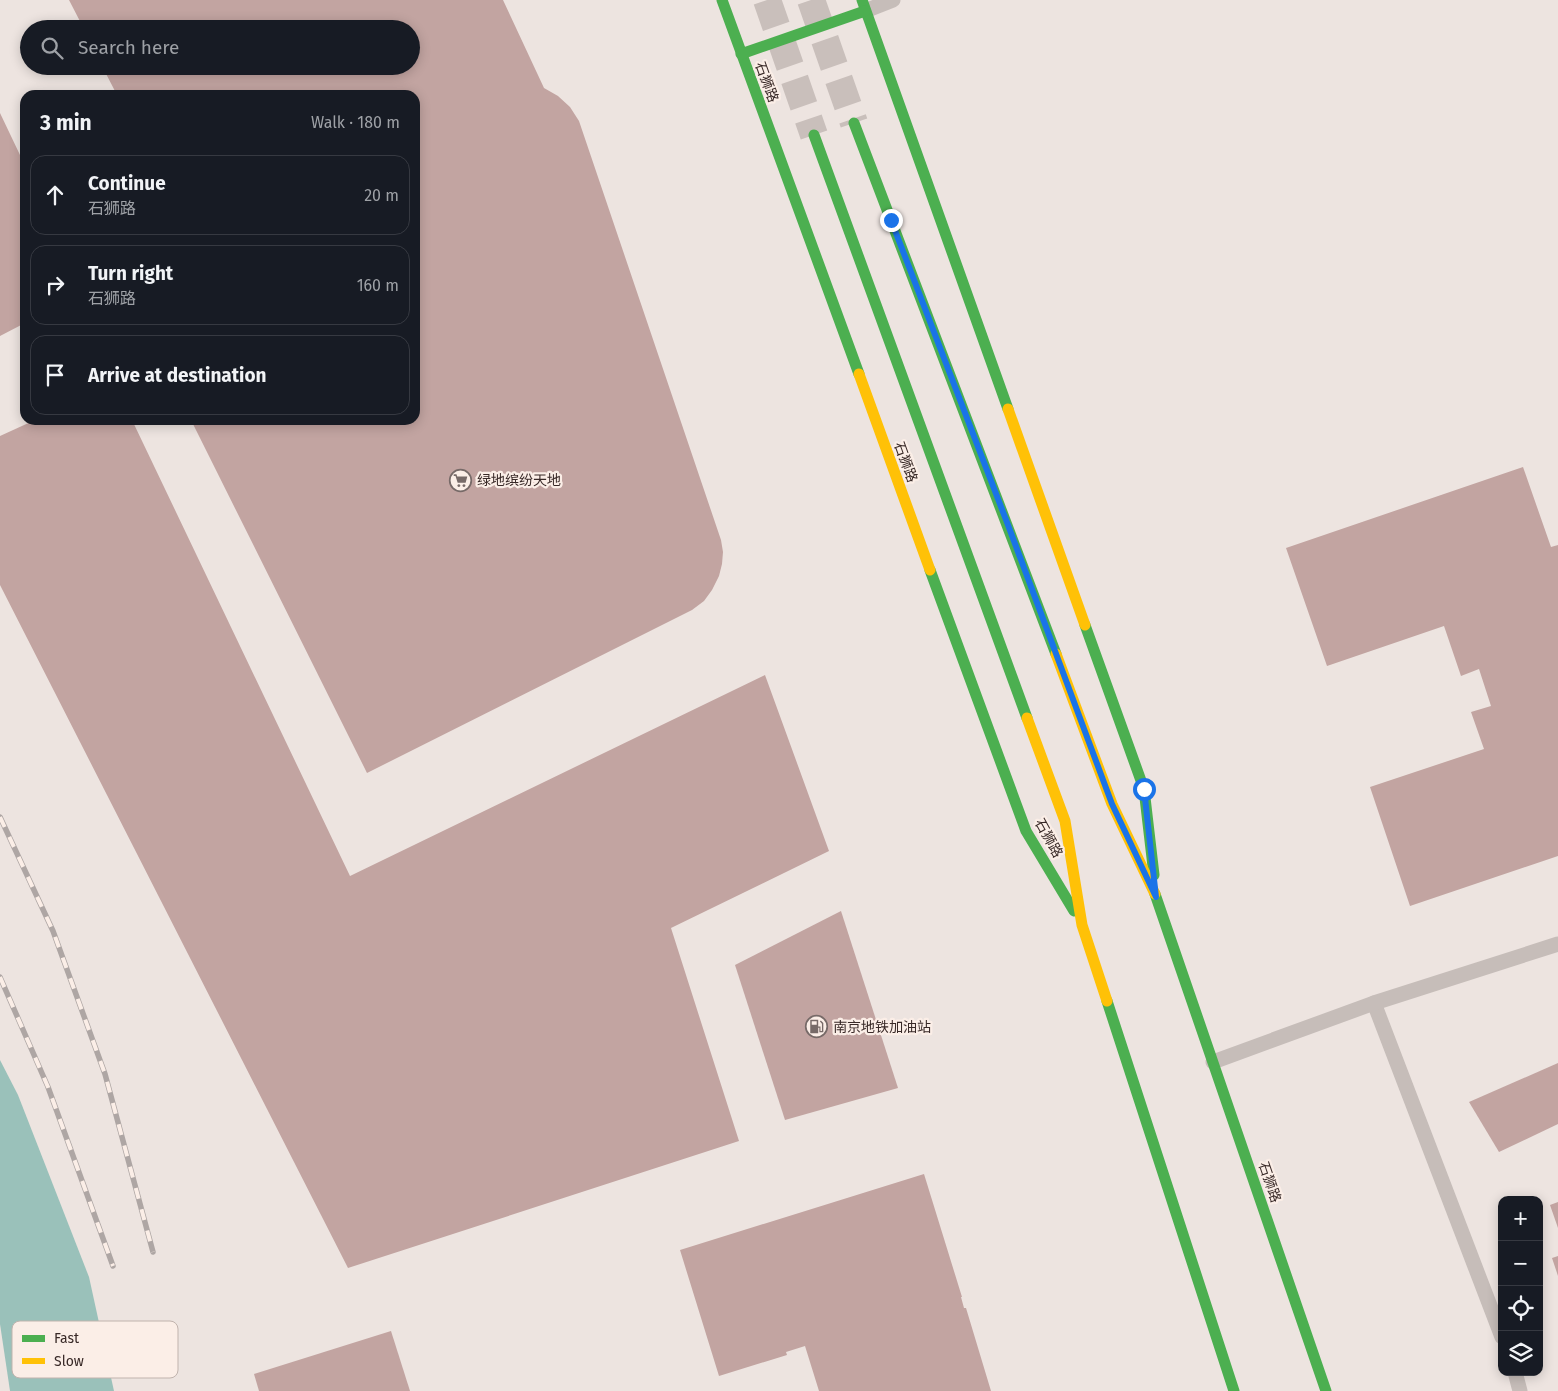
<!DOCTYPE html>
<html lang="en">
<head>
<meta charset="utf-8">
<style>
	:root { --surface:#171b24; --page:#242831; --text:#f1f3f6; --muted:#9ea1a6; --line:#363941 }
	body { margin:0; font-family:"Fira Sans","Noto Sans SC",sans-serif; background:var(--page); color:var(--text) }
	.controls { position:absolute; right:15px; bottom:15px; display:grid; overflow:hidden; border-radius:10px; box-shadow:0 2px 12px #0003 }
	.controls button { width:45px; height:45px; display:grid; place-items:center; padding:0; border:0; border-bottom:1px solid var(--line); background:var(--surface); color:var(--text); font:25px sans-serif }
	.stop { position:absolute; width:15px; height:15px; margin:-11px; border:4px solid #1a73e8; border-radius:50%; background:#fff }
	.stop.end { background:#1a73e8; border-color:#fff; box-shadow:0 1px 5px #0008 }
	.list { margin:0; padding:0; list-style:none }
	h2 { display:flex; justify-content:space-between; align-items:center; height:65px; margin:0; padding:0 20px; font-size:21px }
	h2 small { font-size:16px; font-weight:400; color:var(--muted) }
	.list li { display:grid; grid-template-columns:32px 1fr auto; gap:15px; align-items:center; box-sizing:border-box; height:80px; margin:0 10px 10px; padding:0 10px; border:1px solid var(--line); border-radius:15px }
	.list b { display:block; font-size:19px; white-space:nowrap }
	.list p { margin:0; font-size:16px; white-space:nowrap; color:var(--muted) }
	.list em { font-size:16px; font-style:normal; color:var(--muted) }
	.icon { flex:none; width:28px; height:28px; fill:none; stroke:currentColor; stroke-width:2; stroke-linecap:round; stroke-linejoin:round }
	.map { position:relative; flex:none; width:1558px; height:1391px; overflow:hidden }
	.search { position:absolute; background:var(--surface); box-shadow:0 2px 12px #0003; left:20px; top:20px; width:400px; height:55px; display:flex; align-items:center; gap:12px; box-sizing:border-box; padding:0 18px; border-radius:28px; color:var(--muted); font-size:19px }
	.panel { position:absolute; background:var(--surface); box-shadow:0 2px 12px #0003; left:20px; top:90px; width:400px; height:335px; border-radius:15px }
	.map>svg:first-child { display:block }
	.water { fill:#9ac1ba }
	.building { fill:#c2a4a1 }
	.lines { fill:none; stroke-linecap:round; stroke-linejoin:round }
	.secondary-tunnel { stroke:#c9bfbb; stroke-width:28; stroke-dasharray:28 14; stroke-linecap:butt }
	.lane { stroke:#c6bdb9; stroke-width:15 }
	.fast { stroke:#4caf50; stroke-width:11 }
	.slow { stroke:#ffc107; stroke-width:11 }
	.rail-casing { stroke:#aea6a4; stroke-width:5.5 }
	.rail { stroke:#fbeee7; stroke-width:4; stroke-dasharray:11; stroke-linecap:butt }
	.route { stroke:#1a73e8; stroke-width:6 }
	.labels { text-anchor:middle; stroke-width:4.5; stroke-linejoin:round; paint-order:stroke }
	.street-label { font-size:14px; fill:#382927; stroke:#fbeee7 }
	.poi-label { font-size:14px; fill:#382927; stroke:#fbeee7; text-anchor:start }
	.key { fill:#fbeee7; stroke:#c0b3ad; stroke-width:1 }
	.key-label { font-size:14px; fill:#382927 }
</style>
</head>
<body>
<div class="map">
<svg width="1558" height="1391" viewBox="0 0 1558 1391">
	<rect width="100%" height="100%" fill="#ede4e0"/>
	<polygon class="water" points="0,1060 18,1095 89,1277 114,1391 10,1391 0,1324"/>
	<g class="building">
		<polygon points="69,0 503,0 544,88 558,96 570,107 579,121 721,540 723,552 722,564 719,576 712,590 704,601 692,610 367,773 191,420 415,420 415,95 117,95 102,66 411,66 411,29 84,29"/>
		<polygon points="0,113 20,155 25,153 25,323 0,336"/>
		<polygon points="35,420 132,420 350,876 765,675 829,851 671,928 739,1141 348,1268 0,585 0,436"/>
		<polygon points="1523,467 1551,547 1558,545 1558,856 1410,906 1370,787 1484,749 1471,712 1491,706 1479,669 1461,676 1444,626 1327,666 1286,548"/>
		<polygon points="841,911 898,1088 785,1120 735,965"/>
		<polygon points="1558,1063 1558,1124 1499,1152 1469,1102"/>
		<polygon points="924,1174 962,1297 961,1297 964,1308 966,1308 991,1391 819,1391 805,1346 786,1352 787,1355 719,1376 680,1250"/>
		<polygon points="1558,1202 1558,1228 1550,1205"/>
		<polygon points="1558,1256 1558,1276 1552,1258"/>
		<polygon points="391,1331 410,1391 259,1391 254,1374"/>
	</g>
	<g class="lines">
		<g class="secondary-tunnel">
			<polyline points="767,0 814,135"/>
			<polyline points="811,0 854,123"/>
		</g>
		<g class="lane">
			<polyline points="865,11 893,0"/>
			<polyline points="1374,1003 1502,1337"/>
			<polyline points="1213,1062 1374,1003 1558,944"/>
			<polyline points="1515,1372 1520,1391"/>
		</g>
		<g class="fast">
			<polyline points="722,0 859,374"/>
			<polyline points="862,0 1008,409"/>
			<polyline points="741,54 865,11"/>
			<polyline points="854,123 1056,654"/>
			<polyline points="814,135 1027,718"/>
			<polyline points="930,570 1026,831 1074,911"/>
			<polyline points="1085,625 1144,789 1154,875"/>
			<polyline points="1155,894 1326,1391"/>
			<polyline points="1107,1001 1234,1391"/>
		</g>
		<g class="slow">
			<polyline points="859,374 930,570"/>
			<polyline points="1008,409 1085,625"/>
			<polyline points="1056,654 1112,804 1155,894"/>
			<polyline points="1027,718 1065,821 1082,925 1107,1001"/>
		</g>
		<defs>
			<g id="rail">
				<polyline points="0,817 53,931 105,1074 153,1252"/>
				<polyline points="0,977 48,1087 113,1266"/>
			</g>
		</defs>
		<use href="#rail" class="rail-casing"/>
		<use href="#rail" class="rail"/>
	</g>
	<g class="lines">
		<polyline class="route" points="891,220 1008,525 1112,804 1156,897 1144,789"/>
	</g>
	<defs>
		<symbol id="supermarket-ring" viewBox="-11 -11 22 22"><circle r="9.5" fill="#fbeee7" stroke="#776a68" stroke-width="1.5"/><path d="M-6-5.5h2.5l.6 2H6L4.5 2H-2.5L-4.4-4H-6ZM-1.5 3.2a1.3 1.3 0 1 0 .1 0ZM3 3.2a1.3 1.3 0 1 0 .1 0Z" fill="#776a68"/></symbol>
		<symbol id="fuel-ring" viewBox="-11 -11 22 22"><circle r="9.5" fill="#fbeee7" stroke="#776a68" stroke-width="1.5"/><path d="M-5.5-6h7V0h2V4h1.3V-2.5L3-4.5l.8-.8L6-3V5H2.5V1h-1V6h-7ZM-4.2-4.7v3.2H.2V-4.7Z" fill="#776a68"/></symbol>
	</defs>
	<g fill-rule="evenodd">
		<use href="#supermarket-ring" x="448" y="468" width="25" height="25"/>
		<use href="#fuel-ring" x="804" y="1014" width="25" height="25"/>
	</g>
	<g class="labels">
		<g class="street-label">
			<text transform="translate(767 82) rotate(70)" y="5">石狮路</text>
			<text transform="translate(906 462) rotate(70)" y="5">石狮路</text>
			<text transform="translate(1049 838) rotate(61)" y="5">石狮路</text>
			<text transform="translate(1270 1182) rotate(71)" y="5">石狮路</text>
		</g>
		<g class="poi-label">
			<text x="477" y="485">绿地缤纷天地</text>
			<text x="833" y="1032">南京地铁加油站</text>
		</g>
	</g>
	<rect x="12" y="1321" width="166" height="57" rx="8" class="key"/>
	<rect x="22" y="1335" width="23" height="7" fill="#4caf50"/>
	<rect x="22" y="1358" width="23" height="6" fill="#ffc107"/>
	<g class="key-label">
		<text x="54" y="1343">Fast</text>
		<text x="54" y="1366">Slow</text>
	</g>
</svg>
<div class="controls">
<button>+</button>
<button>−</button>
<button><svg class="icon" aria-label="locate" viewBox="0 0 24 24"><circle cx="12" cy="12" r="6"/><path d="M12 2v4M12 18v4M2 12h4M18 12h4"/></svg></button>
<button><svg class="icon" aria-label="layers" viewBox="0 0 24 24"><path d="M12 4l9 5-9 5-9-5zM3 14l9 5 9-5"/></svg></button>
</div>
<div class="stop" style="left:1144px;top:789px"></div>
<div class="stop end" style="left:891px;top:220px"></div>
<div class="search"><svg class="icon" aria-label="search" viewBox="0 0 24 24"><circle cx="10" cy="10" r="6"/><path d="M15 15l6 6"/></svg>Search here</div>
<section class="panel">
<h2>3 min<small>Walk · 180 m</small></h2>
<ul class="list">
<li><svg class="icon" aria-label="ahead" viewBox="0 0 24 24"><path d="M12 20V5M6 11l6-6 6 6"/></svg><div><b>Continue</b><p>石狮路</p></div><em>20 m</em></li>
<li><svg class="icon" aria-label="right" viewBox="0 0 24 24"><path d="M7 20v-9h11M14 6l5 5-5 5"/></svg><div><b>Turn right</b><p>石狮路</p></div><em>160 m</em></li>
<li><svg class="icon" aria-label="arrive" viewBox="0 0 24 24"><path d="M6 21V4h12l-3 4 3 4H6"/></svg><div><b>Arrive at destination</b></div></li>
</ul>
</section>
</div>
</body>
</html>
